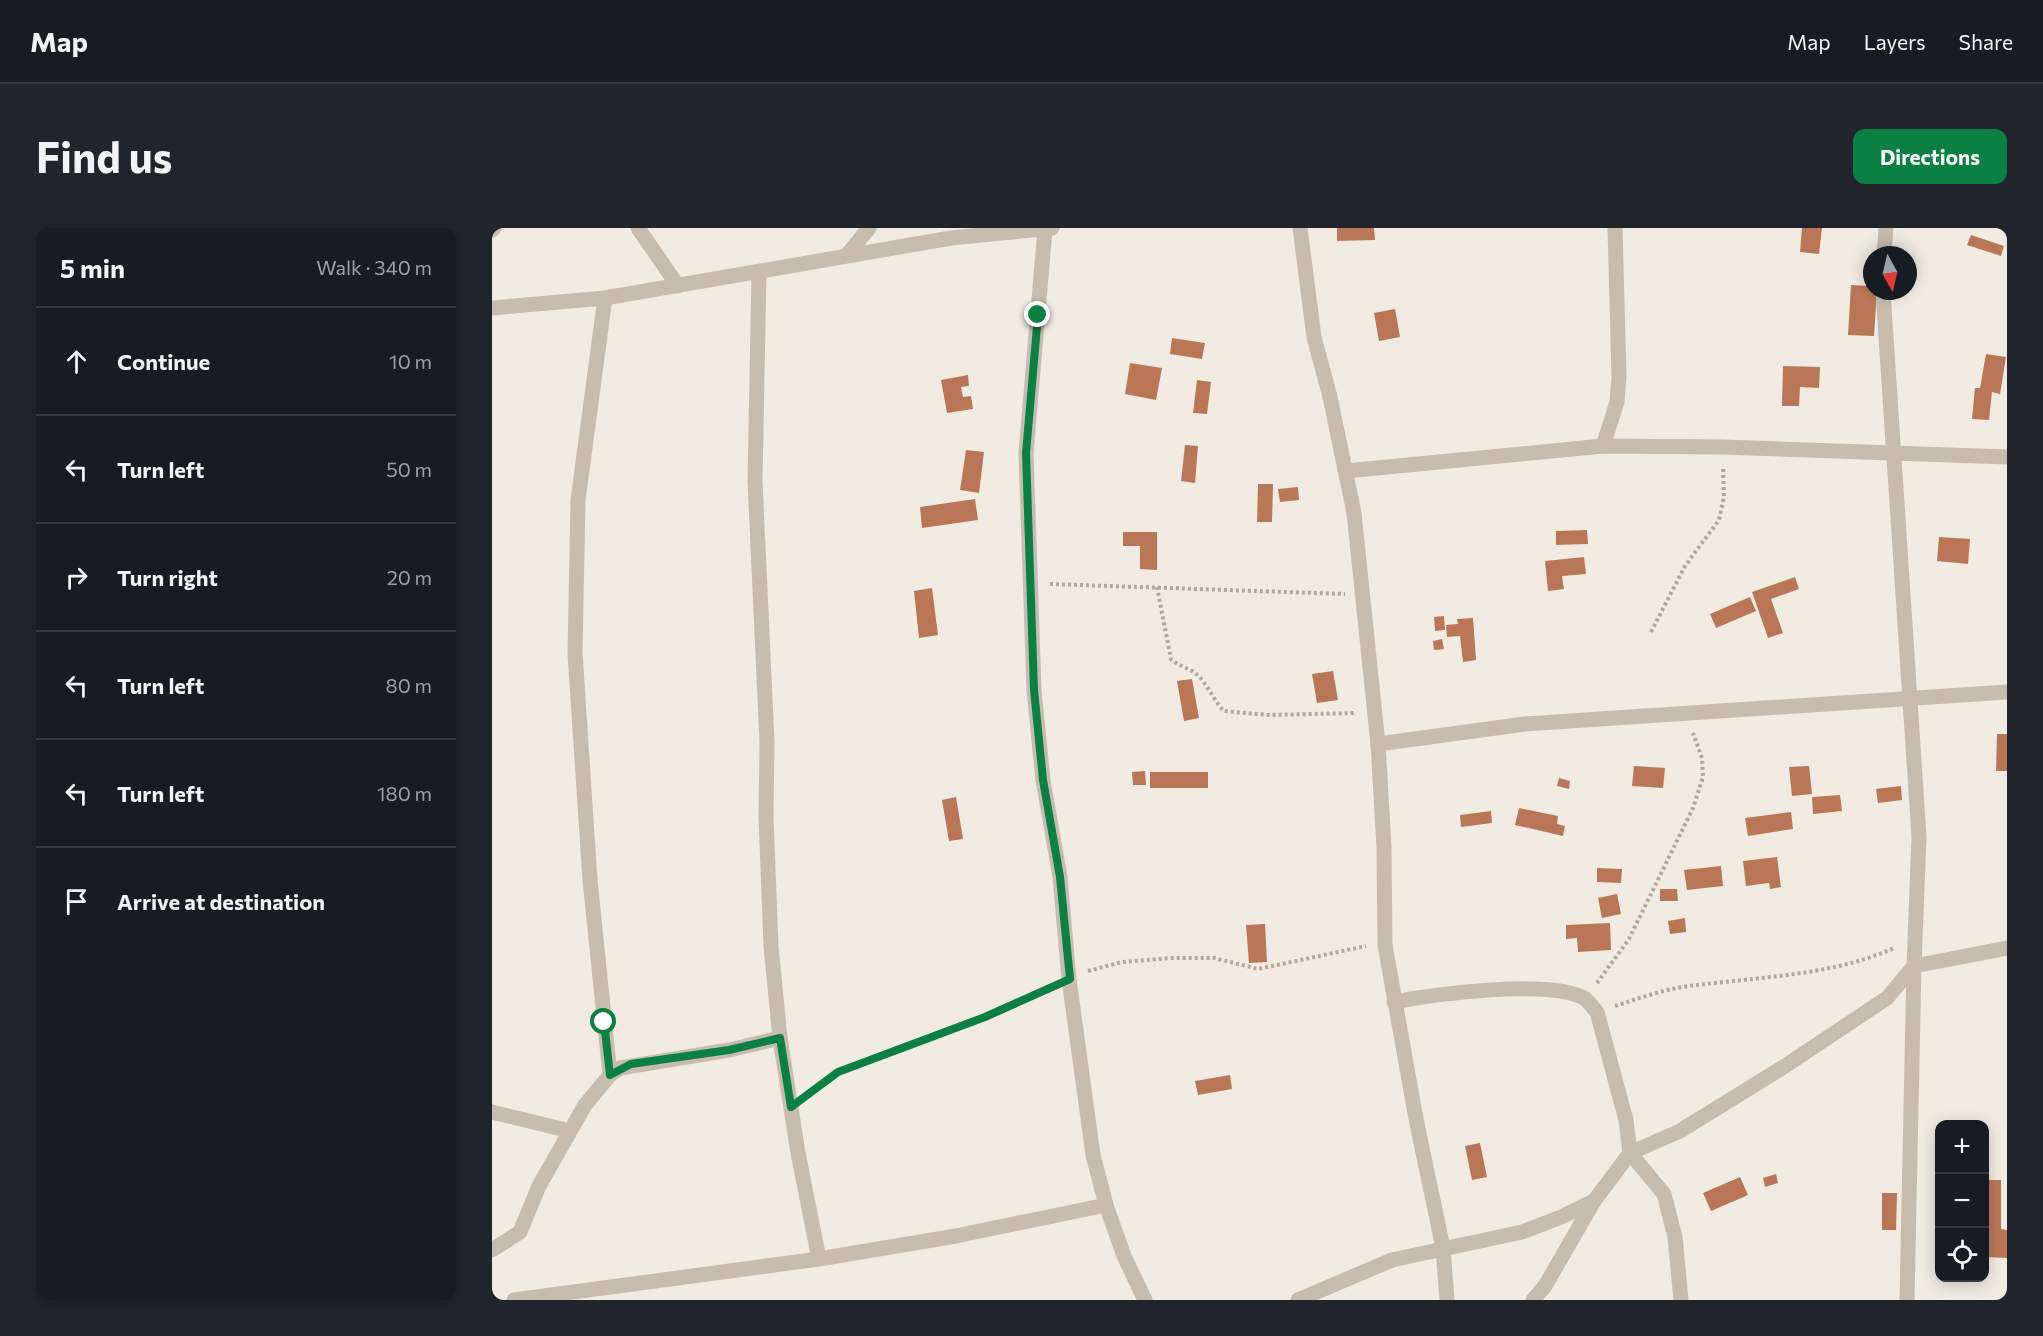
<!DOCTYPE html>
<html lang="en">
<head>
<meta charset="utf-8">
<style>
	:root { --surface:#171b24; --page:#20242c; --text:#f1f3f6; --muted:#9ea1a6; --line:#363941; --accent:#0b8043 }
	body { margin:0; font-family:Commissioner,sans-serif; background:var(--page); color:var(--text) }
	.controls { position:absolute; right:18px; bottom:18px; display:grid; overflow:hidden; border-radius:12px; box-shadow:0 3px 15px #0003 }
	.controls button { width:54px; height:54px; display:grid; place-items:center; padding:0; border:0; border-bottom:2px solid var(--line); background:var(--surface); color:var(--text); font:30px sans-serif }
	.compass { position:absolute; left:1371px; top:18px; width:54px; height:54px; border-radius:50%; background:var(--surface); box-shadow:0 3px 15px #0003; rotate:172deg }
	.stop { position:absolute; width:18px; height:18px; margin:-14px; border:4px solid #0b8043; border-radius:50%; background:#fff }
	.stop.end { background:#0b8043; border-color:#fff; box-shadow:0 2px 6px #0008 }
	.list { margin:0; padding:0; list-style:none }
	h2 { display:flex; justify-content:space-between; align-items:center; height:78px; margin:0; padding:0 24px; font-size:26px }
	h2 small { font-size:20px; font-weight:400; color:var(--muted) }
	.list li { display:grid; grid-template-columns:39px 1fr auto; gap:18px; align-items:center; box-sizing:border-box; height:108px; padding:0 24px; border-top:2px solid var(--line) }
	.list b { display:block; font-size:22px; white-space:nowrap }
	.list em { font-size:20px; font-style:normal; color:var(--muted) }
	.icon { flex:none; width:33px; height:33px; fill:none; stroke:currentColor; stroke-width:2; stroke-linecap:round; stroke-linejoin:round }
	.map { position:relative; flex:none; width:1515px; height:1072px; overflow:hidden; border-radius:12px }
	header { display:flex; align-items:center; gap:36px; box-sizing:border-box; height:84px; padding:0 30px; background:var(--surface); border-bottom:2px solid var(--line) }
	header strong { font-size:28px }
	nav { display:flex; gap:33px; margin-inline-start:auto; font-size:21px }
	.intro { display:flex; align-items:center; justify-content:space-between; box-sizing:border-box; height:144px; padding:0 36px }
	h1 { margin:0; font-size:42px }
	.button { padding:15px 27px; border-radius:12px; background:var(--accent); color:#fff; font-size:21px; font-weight:700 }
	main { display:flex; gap:36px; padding:0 36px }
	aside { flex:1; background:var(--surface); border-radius:12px; box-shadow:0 3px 15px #0003 }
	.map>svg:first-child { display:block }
	.building { fill:#b97758 }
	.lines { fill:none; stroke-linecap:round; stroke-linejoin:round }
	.path { stroke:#b4a799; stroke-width:4; stroke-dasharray:3 3; stroke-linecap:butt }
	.minor { stroke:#c8bcae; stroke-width:15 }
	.route { stroke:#0b8043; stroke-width:8 }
</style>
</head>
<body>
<header>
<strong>Map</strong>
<nav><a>Map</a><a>Layers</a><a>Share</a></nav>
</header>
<div class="intro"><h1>Find us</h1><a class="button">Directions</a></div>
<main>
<aside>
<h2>5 min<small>Walk · 340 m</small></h2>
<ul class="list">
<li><svg class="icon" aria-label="ahead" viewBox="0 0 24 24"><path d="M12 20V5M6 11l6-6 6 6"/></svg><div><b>Continue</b></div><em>10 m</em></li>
<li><svg class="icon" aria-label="left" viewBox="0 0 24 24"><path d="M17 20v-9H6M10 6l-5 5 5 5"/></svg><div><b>Turn left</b></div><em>50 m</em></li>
<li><svg class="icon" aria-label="right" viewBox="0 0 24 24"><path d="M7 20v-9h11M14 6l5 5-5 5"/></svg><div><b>Turn right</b></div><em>20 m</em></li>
<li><svg class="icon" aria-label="left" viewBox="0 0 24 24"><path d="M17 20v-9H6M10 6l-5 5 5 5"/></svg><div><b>Turn left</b></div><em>80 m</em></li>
<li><svg class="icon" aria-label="left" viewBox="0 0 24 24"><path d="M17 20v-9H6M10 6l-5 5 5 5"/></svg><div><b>Turn left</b></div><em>180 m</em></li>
<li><svg class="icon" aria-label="arrive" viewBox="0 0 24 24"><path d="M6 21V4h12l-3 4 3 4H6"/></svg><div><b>Arrive at destination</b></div></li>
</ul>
</aside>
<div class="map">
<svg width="1515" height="1072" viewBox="0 0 1515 1072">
	<rect width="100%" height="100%" fill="#f1ebe2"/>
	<g class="building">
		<polygon points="845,0 882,0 883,12 845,13"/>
		<polygon points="1310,0 1330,0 1327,26 1308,24"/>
		<polygon points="1479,7 1512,18 1509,28 1475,17"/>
		<polygon points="1359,57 1380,58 1380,63 1385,63 1382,108 1356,107"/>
		<polygon points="903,81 908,109 887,113 882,85"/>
		<polygon points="680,110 713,115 710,131 678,126"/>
		<polygon points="1494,126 1514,129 1508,166 1500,164 1497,192 1480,191 1483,160 1488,160"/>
		<polygon points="638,135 670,140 664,172 633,166"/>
		<polygon points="1291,138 1328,139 1327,160 1308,159 1307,178 1290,178"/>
		<polygon points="476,147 477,158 469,159 471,169 479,168 481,181 455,185 449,152"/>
		<polygon points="705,152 719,154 715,186 701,185"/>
		<polygon points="693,217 706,218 703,255 689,253"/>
		<polygon points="474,222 492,224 487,265 468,262"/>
		<polygon points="766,256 781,256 780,294 765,294"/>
		<polygon points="806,259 807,272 788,274 786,261"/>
		<polygon points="483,271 486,292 430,300 428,279"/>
		<polygon points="1095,302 1096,316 1064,317 1064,303"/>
		<polygon points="631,304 665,304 665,342 648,341 648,318 631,318"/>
		<polygon points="1447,309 1478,311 1476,336 1445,333"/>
		<polygon points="1092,329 1094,346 1070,348 1072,361 1056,363 1053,333"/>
		<polygon points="1303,349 1307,361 1279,371 1291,405 1276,410 1260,364"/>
		<polygon points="440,360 446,407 427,410 422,363"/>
		<polygon points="1258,369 1264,383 1224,400 1218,386"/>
		<polygon points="952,388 953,402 943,403 942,389"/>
		<polygon points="981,390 984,432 971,434 968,408 955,409 954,397 966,396 965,391"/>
		<polygon points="950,411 952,421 942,422 941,413"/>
		<polygon points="841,443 846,472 825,475 820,446"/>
		<polygon points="700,451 707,490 692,493 685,453"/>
		<polygon points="1505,506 1515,506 1515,543 1504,543"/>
		<polygon points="1142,538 1173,540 1171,560 1140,558"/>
		<polygon points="1317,538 1320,566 1300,568 1297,539"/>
		<polygon points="653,543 654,557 641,557 640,544"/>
		<rect x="658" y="544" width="58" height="16"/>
		<polygon points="1067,550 1078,553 1077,561 1065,558"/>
		<polygon points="1409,558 1410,572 1386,575 1384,561"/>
		<polygon points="1348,567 1350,583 1321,586 1320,569"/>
		<polygon points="464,569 471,611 457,613 450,572"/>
		<polygon points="1027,580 1066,588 1065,596 1073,598 1071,608 1023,597"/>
		<polygon points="999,583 1000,595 969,599 968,587"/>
		<polygon points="1299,584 1301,601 1256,608 1253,590"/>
		<polygon points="1285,629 1289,659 1278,661 1277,655 1254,658 1251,633"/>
		<polygon points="1229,638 1231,658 1195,662 1192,642"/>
		<polygon points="1105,640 1130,641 1129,655 1105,654"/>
		<polygon points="1168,661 1185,661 1186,673 1168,673"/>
		<polygon points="1125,666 1129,686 1110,690 1106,670"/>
		<polygon points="1193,690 1194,704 1178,706 1176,693"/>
		<polygon points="1118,695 1119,722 1086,724 1085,710 1074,711 1074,697"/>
		<polygon points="773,696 775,734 757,735 754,697"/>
		<polygon points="738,847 740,861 706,867 703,853"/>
		<polygon points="988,915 995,949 980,952 973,918"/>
		<polygon points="1284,946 1286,955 1273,959 1271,950"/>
		<polygon points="1248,949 1256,967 1219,983 1211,965"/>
		<polygon points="1492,952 1509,952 1509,1001 1515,1002 1515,1030 1492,1029"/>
		<polygon points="1390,965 1405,965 1404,1002 1390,1002"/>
	</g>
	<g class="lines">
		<g class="path">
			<polyline points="558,356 853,366"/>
			<path d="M665 359 679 431C686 438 695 439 703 445 715 454 721 472 732 483L776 487 863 485"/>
			<polyline points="1159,404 1193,338 1227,292 1232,269 1231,238"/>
			<polyline points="596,743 630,734 678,730 722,730 766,741 874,718"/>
			<polyline points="1105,755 1137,711 1201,580 1211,549 1210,530 1201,505"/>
			<path d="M1123 778C1145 771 1167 763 1190 759 1260 749 1337 749 1402 720"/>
			<polyline points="316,865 346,844 493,789 559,760"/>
		</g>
		<g class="minor">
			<polyline points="146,0 186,58"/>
			<polyline points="808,0 822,109 838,169 862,285 886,516 892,619 893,717 924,891 951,1020 955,1072"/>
			<polyline points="553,1 534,225 542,462 551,552 568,649 577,751 601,927 614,977 632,1028 653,1072"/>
			<polyline points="0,2 2,0"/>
			<polyline points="355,27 377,0"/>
			<polyline points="1392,27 1394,0"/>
			<polyline points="267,44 263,253 275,514 274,589 279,718 288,810 306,925 327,1031"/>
			<polyline points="113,70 86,272 83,425 98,652 118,847"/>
			<polyline points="0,80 113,70 459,10 560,0"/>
			<polyline points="1111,218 1125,174 1127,149 1123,0"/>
			<polyline points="854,243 1111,218 1231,219 1515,229"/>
			<polyline points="886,516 1033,496 1515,464"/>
			<path d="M902 774C944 766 1055 751 1092 770 1097 773 1101 780 1105 784L1134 892 1138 925 1172 966 1183 1009 1189 1072"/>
			<polyline points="0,884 78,903"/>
			<polyline points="0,1022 28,1004 47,958 93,877 118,847 128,840 237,822 288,810"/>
			<polyline points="22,1072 327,1031 464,1008 614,977"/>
			<polyline points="806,1072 900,1032 1030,1004 1069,989 1102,973"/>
			<polyline points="1041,1072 1053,1058 1102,973 1138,925 1188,903 1293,838 1395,770 1422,738 1427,609 1391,63"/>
			<polyline points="1415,1072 1422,738 1515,720"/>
		</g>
	</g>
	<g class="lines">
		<polyline class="route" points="112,794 118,847 139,836 237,822 288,810 299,879 346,844 493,789 578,751 568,649 551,552 542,462 534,225 546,87"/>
	</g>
</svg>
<div class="controls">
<button>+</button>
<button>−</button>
<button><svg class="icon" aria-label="locate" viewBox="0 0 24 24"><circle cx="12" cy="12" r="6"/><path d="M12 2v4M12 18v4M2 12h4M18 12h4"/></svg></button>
</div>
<svg class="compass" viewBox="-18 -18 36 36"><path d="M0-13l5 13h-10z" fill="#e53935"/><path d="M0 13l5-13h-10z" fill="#9ea1a6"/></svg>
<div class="stop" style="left:112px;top:794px"></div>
<div class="stop end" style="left:546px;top:87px"></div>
</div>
</main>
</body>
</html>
